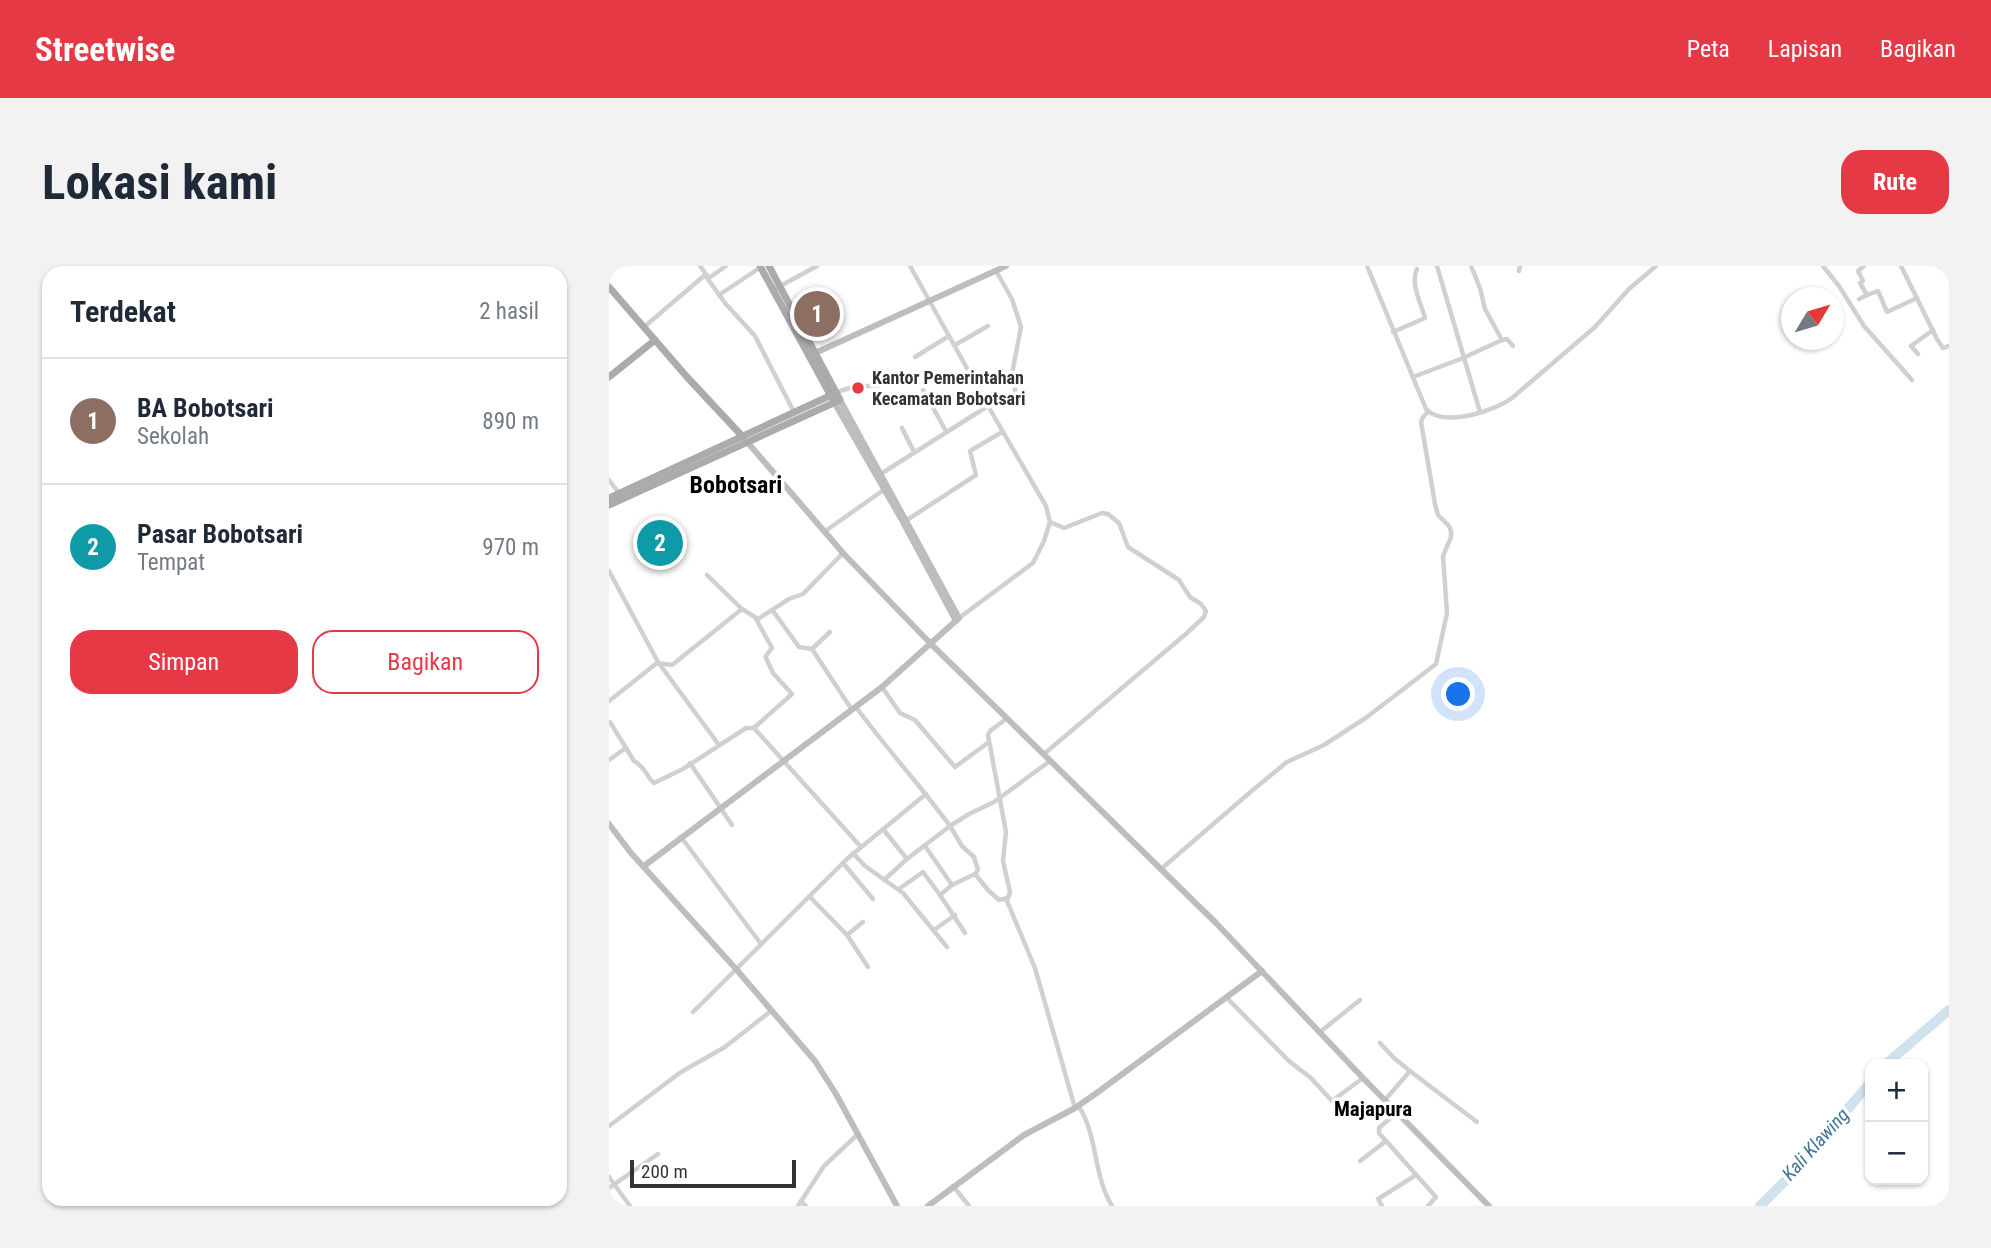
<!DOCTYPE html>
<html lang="id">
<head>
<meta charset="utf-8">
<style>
	:root { --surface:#fff; --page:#f2f2f3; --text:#1f2937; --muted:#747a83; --line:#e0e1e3; --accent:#e63946 }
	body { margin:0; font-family:"Roboto Condensed",sans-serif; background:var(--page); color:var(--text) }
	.controls { position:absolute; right:21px; bottom:21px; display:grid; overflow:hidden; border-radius:14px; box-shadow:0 2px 5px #0004 }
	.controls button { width:63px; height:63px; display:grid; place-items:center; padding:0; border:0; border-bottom:2px solid var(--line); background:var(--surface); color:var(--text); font:35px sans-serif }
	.compass { position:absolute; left:1172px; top:21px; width:63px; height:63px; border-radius:50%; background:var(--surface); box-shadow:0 2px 5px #0004; rotate:52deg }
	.scale { position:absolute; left:21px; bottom:18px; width:166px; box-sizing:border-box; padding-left:7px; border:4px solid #333; border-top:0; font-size:19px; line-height:24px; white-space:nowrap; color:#333; -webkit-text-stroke:5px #fff; paint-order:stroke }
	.you { position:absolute; left:850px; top:429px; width:24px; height:24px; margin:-18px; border:5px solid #fff; border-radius:50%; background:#1a73e8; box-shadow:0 0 0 10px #1a73e833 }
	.badge { display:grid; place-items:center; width:46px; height:46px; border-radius:50%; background:var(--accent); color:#fff; font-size:23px; font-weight:700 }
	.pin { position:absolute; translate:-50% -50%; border:4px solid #fff; box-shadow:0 2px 7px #0006 }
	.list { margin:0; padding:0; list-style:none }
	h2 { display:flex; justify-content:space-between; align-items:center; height:91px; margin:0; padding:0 28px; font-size:30px }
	h2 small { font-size:23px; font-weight:400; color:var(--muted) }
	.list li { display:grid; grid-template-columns:46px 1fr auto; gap:21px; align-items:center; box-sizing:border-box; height:126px; padding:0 28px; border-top:2px solid var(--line) }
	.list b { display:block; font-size:26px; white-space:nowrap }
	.list p { margin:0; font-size:23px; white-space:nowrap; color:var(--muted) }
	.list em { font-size:23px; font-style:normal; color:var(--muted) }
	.actions { display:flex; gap:14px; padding:21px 28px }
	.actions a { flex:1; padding:16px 0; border:2px solid var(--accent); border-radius:21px; text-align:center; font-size:24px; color:var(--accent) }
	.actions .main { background:var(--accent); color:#fff }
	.map { position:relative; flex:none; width:1340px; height:940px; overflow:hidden; border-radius:21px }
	header { display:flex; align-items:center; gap:42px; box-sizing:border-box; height:98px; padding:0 35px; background:var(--accent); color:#fff }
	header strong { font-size:33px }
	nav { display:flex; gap:38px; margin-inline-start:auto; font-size:24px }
	.intro { display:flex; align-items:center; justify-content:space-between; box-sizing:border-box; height:168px; padding:0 42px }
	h1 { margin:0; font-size:49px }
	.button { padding:18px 32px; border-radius:21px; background:var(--accent); color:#fff; font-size:24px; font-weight:700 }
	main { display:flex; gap:42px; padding:0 42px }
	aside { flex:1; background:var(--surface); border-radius:21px; box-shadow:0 2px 5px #0004 }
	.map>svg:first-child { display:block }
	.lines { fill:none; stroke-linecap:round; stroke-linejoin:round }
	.river { stroke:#cfe2ee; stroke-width:10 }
	.street { stroke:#d0d0d0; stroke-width:4.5 }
	.secondary { stroke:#bdbdbd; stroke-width:6 }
	.primary { stroke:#ababab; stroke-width:7 }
	.poi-dot { fill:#e63946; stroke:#fff; stroke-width:2.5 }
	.labels { text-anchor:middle; stroke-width:7; stroke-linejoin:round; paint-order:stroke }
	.poi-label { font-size:18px; font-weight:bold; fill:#333; stroke:#fff; text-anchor:start }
	.water-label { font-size:19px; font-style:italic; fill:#3f7597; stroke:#fff }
	.quarter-label { font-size:21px; font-weight:bold; fill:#000; stroke:#fff }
	.district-label { font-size:24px; font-weight:bold; fill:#000; stroke:#fff }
</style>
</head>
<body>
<header>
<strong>Streetwise</strong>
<nav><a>Peta</a><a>Lapisan</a><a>Bagikan</a></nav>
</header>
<div class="intro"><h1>Lokasi kami</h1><a class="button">Rute</a></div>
<main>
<aside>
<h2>Terdekat<small>2 hasil</small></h2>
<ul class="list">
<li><span class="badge" style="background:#8d6e63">1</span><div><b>BA Bobotsari</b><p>Sekolah</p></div><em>890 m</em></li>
<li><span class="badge" style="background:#0f9aa8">2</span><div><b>Pasar Bobotsari</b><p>Tempat</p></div><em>970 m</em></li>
</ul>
<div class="actions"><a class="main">Simpan</a><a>Bagikan</a></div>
</aside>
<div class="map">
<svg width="1340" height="940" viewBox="0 0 1340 940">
	<rect width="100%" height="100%" fill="#fff"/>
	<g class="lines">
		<g class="river">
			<polyline points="1277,798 1340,744"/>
			<polyline points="1151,940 1183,908 1261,817"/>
		</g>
		<g class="street">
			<polyline points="91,0 99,11"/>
			<polyline points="301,0 379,140 437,240 441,256 435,275 424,297 350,352"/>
			<path d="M758 0 817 143C835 162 885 145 903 132L986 61 1020 23 1047 0"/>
			<polyline points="828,0 871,146"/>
			<polyline points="862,0 871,22 876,43 893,74"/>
			<polyline points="1214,0 1230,20 1255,60 1303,114"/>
			<polyline points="1255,0 1249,5 1254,15 1251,17 1258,29 1269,25 1278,46 1308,32"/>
			<polyline points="1292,0 1328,73 1334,82 1340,80"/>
			<polyline points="387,5 403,33 412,61 403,108 407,129"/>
			<polyline points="910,5 911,0"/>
			<polyline points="96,9 116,37 146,70 185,146"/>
			<polyline points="164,24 208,0"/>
			<polyline points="110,29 152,1"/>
			<polyline points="1250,33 1258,29"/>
			<polyline points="35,61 96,9 100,12 117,0"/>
			<path d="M784 66 816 52C812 37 801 18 808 3"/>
			<polyline points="346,79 379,60"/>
			<polyline points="1309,88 1302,80 1324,64"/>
			<polyline points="306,91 340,70"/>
			<polyline points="804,111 854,92 893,74 898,73 904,80"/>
			<polyline points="314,124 337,165"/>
			<polyline points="228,126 247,120 268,120 297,108"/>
			<polyline points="293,162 305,186"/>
			<polyline points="270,209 379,140"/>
			<polyline points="0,214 10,227"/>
			<polyline points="298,254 367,209 361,185 393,166"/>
			<polyline points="215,266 276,223"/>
			<polyline points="0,305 49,396 110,479"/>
			<polyline points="98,309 133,343"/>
			<polyline points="164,345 190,381 203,383 243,444"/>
			<polyline points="203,383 221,366"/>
			<polyline points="273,421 291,447 306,454 346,501 380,476"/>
			<polyline points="0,435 48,397 63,399 133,343 149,353 180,333 194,328 234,287"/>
			<path d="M247 441C277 482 311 519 341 560L360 548 385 536 441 495"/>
			<polyline points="397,453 381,465 379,469 397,566 394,595 401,626 398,635 426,702 466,842"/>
			<path d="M1 456 25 495C38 502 36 510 45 517L74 503 137 462H145L252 581"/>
			<polyline points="145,462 183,428 164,407 157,392 157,390 163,382 162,380 147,353"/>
			<polyline points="435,488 578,367 595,351 597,345 592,338 581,331 570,314 519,281 510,257 499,248 493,247 455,262 441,256"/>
			<polyline points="0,494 17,482"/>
			<polyline points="81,497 123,559"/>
			<polyline points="274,563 298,593 341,560 353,580 365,591 369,604 366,608 343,619 331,629 356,667"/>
			<polyline points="72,571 152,678"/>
			<polyline points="316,580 343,619"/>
			<polyline points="244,587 256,600 294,627 338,681"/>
			<polyline points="234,597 264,633"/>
			<polyline points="552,603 645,523 678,496 715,479 758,451 827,398 838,347 834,290 842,271 842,265 840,260 829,249 826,238 812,156 814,151 819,146"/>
			<polyline points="366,608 379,624 390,634 399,632"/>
			<polyline points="275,614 298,593"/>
			<polyline points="290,623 314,606 331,629"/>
			<polyline points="200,630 238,669 259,701"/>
			<polyline points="325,664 346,649"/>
			<polyline points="238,669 254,656"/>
			<polyline points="617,731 681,796 702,812 723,835 754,812"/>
			<polyline points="84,746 239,592 317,528"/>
			<polyline points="711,766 751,734"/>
			<polyline points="771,777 785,792 801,805"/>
			<polyline points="776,834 801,805 868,856"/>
			<path d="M469 839C489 869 484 909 503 940"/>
			<polyline points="788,846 770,862 770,867 827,931 819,940"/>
			<polyline points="0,860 72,806 116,781 162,745"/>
			<polyline points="751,895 777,875"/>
			<polyline points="0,911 21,940"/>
			<polyline points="344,920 360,940"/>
			<polyline points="0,922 49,888"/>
			<polyline points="192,935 197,940"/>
			<polyline points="189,940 215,900 249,868"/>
			<polyline points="773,940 769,933 807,909"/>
		</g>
		<g class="secondary">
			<polyline points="204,88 397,0"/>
			<polyline points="225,136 294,256 347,355"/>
			<polyline points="139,177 234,287 322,378 608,658 754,812 880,940"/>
			<polyline points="0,558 22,587 127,703 206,795 227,828 288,940"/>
			<polyline points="35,600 273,421 350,352 231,134"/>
			<polyline points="319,940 415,869 466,842 489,826 653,705"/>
		</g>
		<g class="primary">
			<polyline points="151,0 223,132"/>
			<polyline points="0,21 78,111 134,171"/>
			<polyline points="0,111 46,74"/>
			<polyline points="0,232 227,127"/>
			<polyline points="0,239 231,134 160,0"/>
		</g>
	</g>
	<circle class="poi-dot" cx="249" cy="122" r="7"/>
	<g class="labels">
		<g class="poi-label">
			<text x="263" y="118">Kantor Pemerintahan<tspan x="263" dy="21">Kecamatan Bobotsari</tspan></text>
		</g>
		<g class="water-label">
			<text transform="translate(1206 878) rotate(-48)" y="7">Kali Klawing</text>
		</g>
		<g class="quarter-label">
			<text x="764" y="850">Majapura</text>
		</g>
		<g class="district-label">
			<text x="127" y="227">Bobotsari</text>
		</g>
	</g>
</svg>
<div class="controls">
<button>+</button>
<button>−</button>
</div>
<svg class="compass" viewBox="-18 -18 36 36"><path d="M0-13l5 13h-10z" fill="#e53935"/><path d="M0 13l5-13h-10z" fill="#747a83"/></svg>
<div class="scale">200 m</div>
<div class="you"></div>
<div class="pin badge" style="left:208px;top:48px;background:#8d6e63">1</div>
<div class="pin badge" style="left:51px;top:277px;background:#0f9aa8">2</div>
</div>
</main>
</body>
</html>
